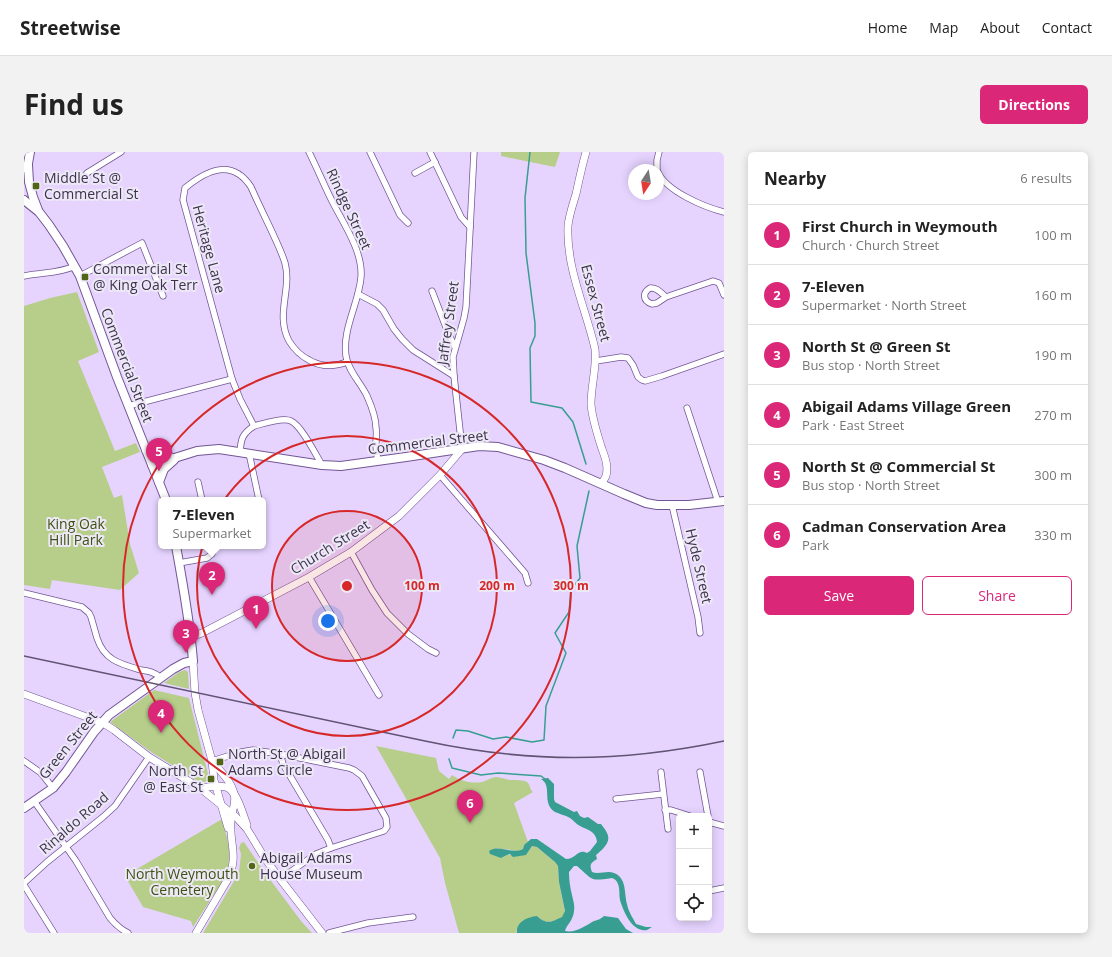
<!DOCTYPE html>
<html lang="en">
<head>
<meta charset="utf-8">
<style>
	:root { --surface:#fff; --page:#f2f2f2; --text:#222; --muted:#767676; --line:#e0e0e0; --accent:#db2777 }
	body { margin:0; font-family:"Open Sans",sans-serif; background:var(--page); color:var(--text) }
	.controls { position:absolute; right:12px; bottom:12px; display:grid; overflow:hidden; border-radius:6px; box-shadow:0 2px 10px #0003 }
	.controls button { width:36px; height:36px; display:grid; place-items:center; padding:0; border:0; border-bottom:1px solid var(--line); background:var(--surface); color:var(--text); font:20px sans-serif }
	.compass { position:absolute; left:604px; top:12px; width:36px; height:36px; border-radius:50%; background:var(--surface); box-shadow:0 2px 10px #0003; rotate:192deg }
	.you { position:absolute; left:304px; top:469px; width:14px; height:14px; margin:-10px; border:3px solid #fff; border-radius:50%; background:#1a73e8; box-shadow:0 0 0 6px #1a73e833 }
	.badge { display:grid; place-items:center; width:26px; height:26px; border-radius:50%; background:var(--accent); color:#fff; font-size:13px; font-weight:700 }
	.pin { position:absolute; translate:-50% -33px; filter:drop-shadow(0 1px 2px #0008) }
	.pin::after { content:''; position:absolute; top:21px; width:14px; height:12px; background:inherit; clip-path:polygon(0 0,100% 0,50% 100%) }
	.popup { position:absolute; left:134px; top:345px; width:108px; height:52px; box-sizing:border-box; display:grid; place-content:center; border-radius:6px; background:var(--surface); filter:drop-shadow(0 1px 3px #0005); font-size:13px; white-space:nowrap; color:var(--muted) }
	.popup b { font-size:15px; color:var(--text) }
	.popup::after { content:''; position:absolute; left:50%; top:100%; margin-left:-8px; border:8px solid transparent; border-top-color:var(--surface) }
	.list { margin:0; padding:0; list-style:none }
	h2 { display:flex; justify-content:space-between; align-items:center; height:52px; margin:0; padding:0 16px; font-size:17px }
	h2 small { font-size:13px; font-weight:400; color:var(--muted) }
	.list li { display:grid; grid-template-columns:26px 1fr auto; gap:12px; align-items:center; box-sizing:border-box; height:60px; padding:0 16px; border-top:1px solid var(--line) }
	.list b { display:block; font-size:15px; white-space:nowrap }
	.list p { margin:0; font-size:13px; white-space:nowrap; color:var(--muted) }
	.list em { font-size:13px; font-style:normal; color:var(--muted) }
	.actions { display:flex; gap:8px; padding:12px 16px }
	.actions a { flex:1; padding:9px 0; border:1px solid var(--accent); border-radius:6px; text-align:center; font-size:14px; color:var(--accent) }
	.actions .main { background:var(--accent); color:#fff }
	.icon { flex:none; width:22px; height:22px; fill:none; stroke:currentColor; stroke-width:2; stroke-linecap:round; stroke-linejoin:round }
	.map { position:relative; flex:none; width:700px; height:781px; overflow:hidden; border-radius:6px }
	header { display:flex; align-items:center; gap:24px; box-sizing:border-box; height:56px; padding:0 20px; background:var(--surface); border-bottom:1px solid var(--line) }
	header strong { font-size:19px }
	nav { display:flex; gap:22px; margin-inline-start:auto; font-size:14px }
	.intro { display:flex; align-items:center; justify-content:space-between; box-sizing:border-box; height:96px; padding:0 24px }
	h1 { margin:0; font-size:28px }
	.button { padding:10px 18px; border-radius:6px; background:var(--accent); color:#fff; font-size:14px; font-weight:700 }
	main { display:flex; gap:24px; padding:0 24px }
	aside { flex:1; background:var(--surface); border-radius:6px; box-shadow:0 2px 10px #0003 }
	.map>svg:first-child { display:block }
	.green { fill:#b7ce8b }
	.water { fill:#389e91 }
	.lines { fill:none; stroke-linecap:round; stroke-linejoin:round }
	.stream { stroke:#389e91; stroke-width:1.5 }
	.minor-casing { stroke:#725694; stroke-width:7 }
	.tertiary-casing { stroke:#725694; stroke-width:8 }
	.secondary-casing { stroke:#725694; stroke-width:10 }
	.minor { stroke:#fff; stroke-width:5.5 }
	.tertiary { stroke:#fff; stroke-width:7 }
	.secondary { stroke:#fff; stroke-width:8 }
	.rail { stroke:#615372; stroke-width:1.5 }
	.ring { fill:none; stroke:#d62828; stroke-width:2 }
	.poi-dot { fill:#506614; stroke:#ede8f6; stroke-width:1.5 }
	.labels { text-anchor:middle; stroke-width:4; stroke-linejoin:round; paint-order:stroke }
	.poi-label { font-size:14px; fill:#3e324e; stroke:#ede8f6; text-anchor:start }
	.street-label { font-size:14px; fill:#3e324e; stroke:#ede8f6 }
	.park-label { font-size:14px; fill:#3e5010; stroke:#ede8f6 }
	.centre { fill:#d62828; stroke:#ede8f6; stroke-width:2 }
	.ring-label { font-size:12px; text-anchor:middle; font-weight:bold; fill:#d62828; stroke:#ede8f6; stroke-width:4; stroke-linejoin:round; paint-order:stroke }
</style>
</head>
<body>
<header>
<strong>Streetwise</strong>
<nav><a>Home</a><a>Map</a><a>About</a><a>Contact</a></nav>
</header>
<div class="intro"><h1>Find us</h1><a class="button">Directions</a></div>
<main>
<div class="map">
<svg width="700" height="781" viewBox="0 0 700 781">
	<rect width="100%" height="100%" fill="#e6d4ff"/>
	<g class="green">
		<polygon points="477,0 536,0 531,15 477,4"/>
		<polygon points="53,140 75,200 54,209 91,299 112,291 116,300 78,315 90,346 98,343 106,392 115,421 96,438 28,428 26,437 0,433 0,154 26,146"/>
		<polygon points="161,518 164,520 165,537 140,531 155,520"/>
		<path d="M130 538 165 546 185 626V628C180 631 177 630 172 628L127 600 86 570Z"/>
		<path d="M352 594 412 606 415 619 425 627 428 623C437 629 447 632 458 630 463 629 467 625 472 625 477 625 482 628 487 628 492 628 499 628 503 630 506 632 506 638 509 640L490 651 504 690 500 693 499 697C492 701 489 698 482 697 478 697 476 697 472 696L477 706 483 703H502L508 694 513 695 531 710 534 714 535 730 541 760 538 766C526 770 523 773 513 764L492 779 493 781H435L421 731 416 706Z"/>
		<path d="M198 667C204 689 210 705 200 727L169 775 167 769 119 755 101 724Z"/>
		<polygon points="220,690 239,718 277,769 288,781 179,781 210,729 215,720 217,702 215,696 217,691"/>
	</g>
	<path class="water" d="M524 626 530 632V647L531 650 550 660 553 659 556 664 560 666 564 665 574 672H577C579 675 582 678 583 681 588 690 578 698 572 703L573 707C567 711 565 712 568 720 575 723 583 718 590 721 603 726 600 741 603 752 604 759 609 766 612 772L622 775H628C626 776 625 777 623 778 608 781 599 758 596 748 595 743 596 737 594 732 593 729 591 727 588 726 566 729 570 729 553 714H550L545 720C545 728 546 735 548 743 549 748 551 753 550 759 549 769 543 772 541 779 551 781 560 775 568 770 572 768 576 768 580 764L594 766 602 777 609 781H493C492 770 503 765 513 764 523 773 527 770 538 765L541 759 535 730 534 714 531 710 513 695 508 694 502 703 489 705 486 702 483 703 477 706 466 702 465 699C476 692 487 703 499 697L500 693 507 687H513L542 707C552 707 554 696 563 701L566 699 573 690C572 679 564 678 556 674 552 672 549 668 546 666 541 663 535 662 531 660 517 651 529 634 517 627Z"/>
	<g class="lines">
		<g class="stream">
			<polyline points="506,0 501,46 502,101 511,171 511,184 506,196 507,250 538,256 549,270 562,312"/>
			<polyline points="429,586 432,578 444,579 469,587 482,585 508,590 520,588 522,554 542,501 531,481 545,460 547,438 556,426 553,394 565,339"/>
			<polyline points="425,607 428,616 457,623 474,621 517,624 521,627"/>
		</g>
		<defs>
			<g id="minor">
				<path d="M285 0C293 16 300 33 308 49 319 71 339 99 337 125 335 151 318 177 322 204 324 219 337 231 343 244 347 253 352 265 352 276 353 281 352 286 352 291 352 297 353 303 354 309"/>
				<polyline points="346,0 376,63 384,71"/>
				<polyline points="406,0 437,65 446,75"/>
				<polyline points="633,18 633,8 635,0"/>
				<path d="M634 20C642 39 680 55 700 60"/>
				<polyline points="63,21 97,0"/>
				<polyline points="391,21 411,10"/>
				<path d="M0 124C18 120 34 122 51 114"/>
				<polyline points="56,124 118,91 139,144"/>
				<polyline points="408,139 425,183 431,195"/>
				<polyline points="334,142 353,152 359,158 370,177 378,187 389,198 430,224"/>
				<path d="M642 145 633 151 628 152C619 149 618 141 626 136 633 135 637 141 642 145L689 129 695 131 700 143"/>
				<polyline points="572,209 597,205 604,206 609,213 614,225 618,228 621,229 638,224 700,202"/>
				<polyline points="104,254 208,227"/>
				<polyline points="663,256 694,350"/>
				<path d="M230 274 216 247 208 227 159 48 161 36C183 18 208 6 227 35 234 51 242 67 249 82 253 91 258 101 261 111 268 138 251 162 265 189 270 197 277 204 285 208 297 215 310 215 323 210"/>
				<polyline points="438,297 430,224 429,205 440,166 442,155 450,0"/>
				<path d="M216 300C217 287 218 282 230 274 238 272 259 265 267 269 277 273 292 303 298 313"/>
				<polyline points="225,301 235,348"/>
				<polyline points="416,323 501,421 504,431"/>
				<polyline points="174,330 178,348"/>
				<polyline points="648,353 674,465 676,481"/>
				<polyline points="327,400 348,438 363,461 384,482 404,497 412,501"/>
				<polyline points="155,411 183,406 188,402 187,394"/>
				<polyline points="285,425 355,543"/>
				<path d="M0 441 58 455 65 461 67 465C69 472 71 479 73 486 80 508 96 512 117 518 124 519 131 520 137 526"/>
				<polyline points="256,602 259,612 304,688 307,696"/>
				<polyline points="0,609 17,621 29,636"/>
				<polyline points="188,609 217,600 229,598 256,602 325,616 330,618 338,624 362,666 363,675 360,679 307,696 292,702 256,727"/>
				<polyline points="637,620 644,677"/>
				<polyline points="676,620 684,664"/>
				<polyline points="592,647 639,642"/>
				<path d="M10 649 52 709 86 766C91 772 96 777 104 781"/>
				<polyline points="641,658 647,658 666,664"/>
				<polyline points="685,670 700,674"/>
				<polyline points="0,731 23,710 79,665 91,654 125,605"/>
				<polyline points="0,733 30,781"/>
				<polyline points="685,739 700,736"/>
				<polyline points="305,781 344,771 389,765"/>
			</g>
			<g id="tertiary">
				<path d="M562 0C558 14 555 28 552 42 549 52 545 63 544 74 542 116 562 157 571 197 573 215 567 233 567 252 568 266 573 281 577 294 580 303 585 313 582 324 581 326 579 329 578 332"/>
				<polyline points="167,485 178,481 285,425 327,400 375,364 416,323 438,297"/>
				<polyline points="169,509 171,541 174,558 188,609 190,628 204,676"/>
				<polyline points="0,542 79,571 90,578 125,605 176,636 212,665 223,677 240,705 250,719 298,781"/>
				<path d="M176 636C184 635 194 633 202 635 213 638 219 663 223 673"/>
				<path d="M172 781 204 727C215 703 205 692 207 669 207 660 213 651 210 642 208 630 196 619 188 609"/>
			</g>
			<g id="secondary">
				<polyline points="4,13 5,30 9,45 14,58"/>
				<polyline points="3,17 6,0"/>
				<polyline points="0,48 15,60 25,73 39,94 56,124 93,225 142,348"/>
				<polyline points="122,298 134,304 146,305"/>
				<polyline points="128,313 173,299 195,297 298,313 317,314 382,305 455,294 474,295 520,308 541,316 600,342 622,351 633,353 665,353 700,349"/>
				<polyline points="135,330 140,317 150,308"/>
				<path d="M0 656 29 636 42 620 70 580 85 563 149 517 160 511 169 509C166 470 159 432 152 394"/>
			</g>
		</defs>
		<use href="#minor" class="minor-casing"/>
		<use href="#tertiary" class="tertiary-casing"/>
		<use href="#secondary" class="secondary-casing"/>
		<use href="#minor" class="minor"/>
		<use href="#tertiary" class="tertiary"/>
		<use href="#secondary" class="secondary"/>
		<path class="rail" d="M0 504 401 589C504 611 596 611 700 589"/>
	</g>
	<circle cx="323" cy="434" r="75" fill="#d62828" fill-opacity=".12"/>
	<g class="ring">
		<circle cx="323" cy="434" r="75"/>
		<circle cx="323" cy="434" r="150"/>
		<circle cx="323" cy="434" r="224"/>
	</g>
	<g class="poi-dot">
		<rect x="8" y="30" width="8" height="8" rx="2"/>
		<rect x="57" y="121" width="8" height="8" rx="2"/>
		<rect x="192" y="606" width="8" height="8" rx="2"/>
		<rect x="183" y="623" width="8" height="8" rx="2"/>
		<circle cx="228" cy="714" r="4"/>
	</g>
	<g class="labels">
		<g class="poi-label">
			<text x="20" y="31">Middle St @<tspan x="20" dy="16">Commercial St</tspan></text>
			<text x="69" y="122">Commercial St<tspan x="69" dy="16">@ King Oak Terr</tspan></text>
			<text x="204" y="607">North St @ Abigail<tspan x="204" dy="16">Adams Circle</tspan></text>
			<text x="179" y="624" text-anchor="end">North St<tspan x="179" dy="16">@ East St</tspan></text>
			<text x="236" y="711">Abigail Adams<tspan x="236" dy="16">House Museum</tspan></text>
		</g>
		<g class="street-label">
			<text transform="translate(325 57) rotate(65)" y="5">Rindge Street</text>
			<text transform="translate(185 97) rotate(75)" y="5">Heritage Lane</text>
			<text transform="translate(572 151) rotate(75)" y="5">Essex Street</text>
			<text transform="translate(424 171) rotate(-82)" y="5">Jaffrey Street</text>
			<text transform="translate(103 213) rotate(69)" y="5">Commercial Street</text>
			<text transform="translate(404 290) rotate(-7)" y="5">Commercial Street</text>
			<text transform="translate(306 395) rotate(-32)" y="5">Church Street</text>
			<text transform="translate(675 414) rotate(77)" y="5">Hyde Street</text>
			<text transform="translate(44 593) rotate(-51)" y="5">Green Street</text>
			<text transform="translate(50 671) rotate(-41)" y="5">Rinaldo Road</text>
		</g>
		<g class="park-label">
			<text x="52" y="377">King Oak<tspan x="52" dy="16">Hill Park</tspan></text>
			<text x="158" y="727">North Weymouth<tspan x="158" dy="16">Cemetery</tspan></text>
		</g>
	</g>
	<circle cx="323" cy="434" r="6" class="centre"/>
	<g class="ring-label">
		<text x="398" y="438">100 m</text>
		<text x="473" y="438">200 m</text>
		<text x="547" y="438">300 m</text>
	</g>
</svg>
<div class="controls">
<button>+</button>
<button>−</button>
<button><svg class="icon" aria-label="locate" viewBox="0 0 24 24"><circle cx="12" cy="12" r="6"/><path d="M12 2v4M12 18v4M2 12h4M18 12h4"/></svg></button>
</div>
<svg class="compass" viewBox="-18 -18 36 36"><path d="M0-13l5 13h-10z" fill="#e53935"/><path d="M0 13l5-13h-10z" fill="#767676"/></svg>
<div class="you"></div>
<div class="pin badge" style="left:232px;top:477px">1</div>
<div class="pin badge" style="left:188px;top:443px">2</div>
<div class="popup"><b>7-Eleven</b>Supermarket</div>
<div class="pin badge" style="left:162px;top:501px">3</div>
<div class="pin badge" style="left:137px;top:581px">4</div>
<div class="pin badge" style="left:135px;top:319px">5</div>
<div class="pin badge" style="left:446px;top:671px">6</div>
</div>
<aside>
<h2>Nearby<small>6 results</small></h2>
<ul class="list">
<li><span class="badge">1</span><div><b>First Church in Weymouth</b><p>Church · Church Street</p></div><em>100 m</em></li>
<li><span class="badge">2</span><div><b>7-Eleven</b><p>Supermarket · North Street</p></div><em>160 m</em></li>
<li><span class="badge">3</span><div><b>North St @ Green St</b><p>Bus stop · North Street</p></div><em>190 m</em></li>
<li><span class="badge">4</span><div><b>Abigail Adams Village Green</b><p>Park · East Street</p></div><em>270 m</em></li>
<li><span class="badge">5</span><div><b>North St @ Commercial St</b><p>Bus stop · North Street</p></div><em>300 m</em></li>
<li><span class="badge">6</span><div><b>Cadman Conservation Area</b><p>Park</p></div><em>330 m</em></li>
</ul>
<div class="actions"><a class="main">Save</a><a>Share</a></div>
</aside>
</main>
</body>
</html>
